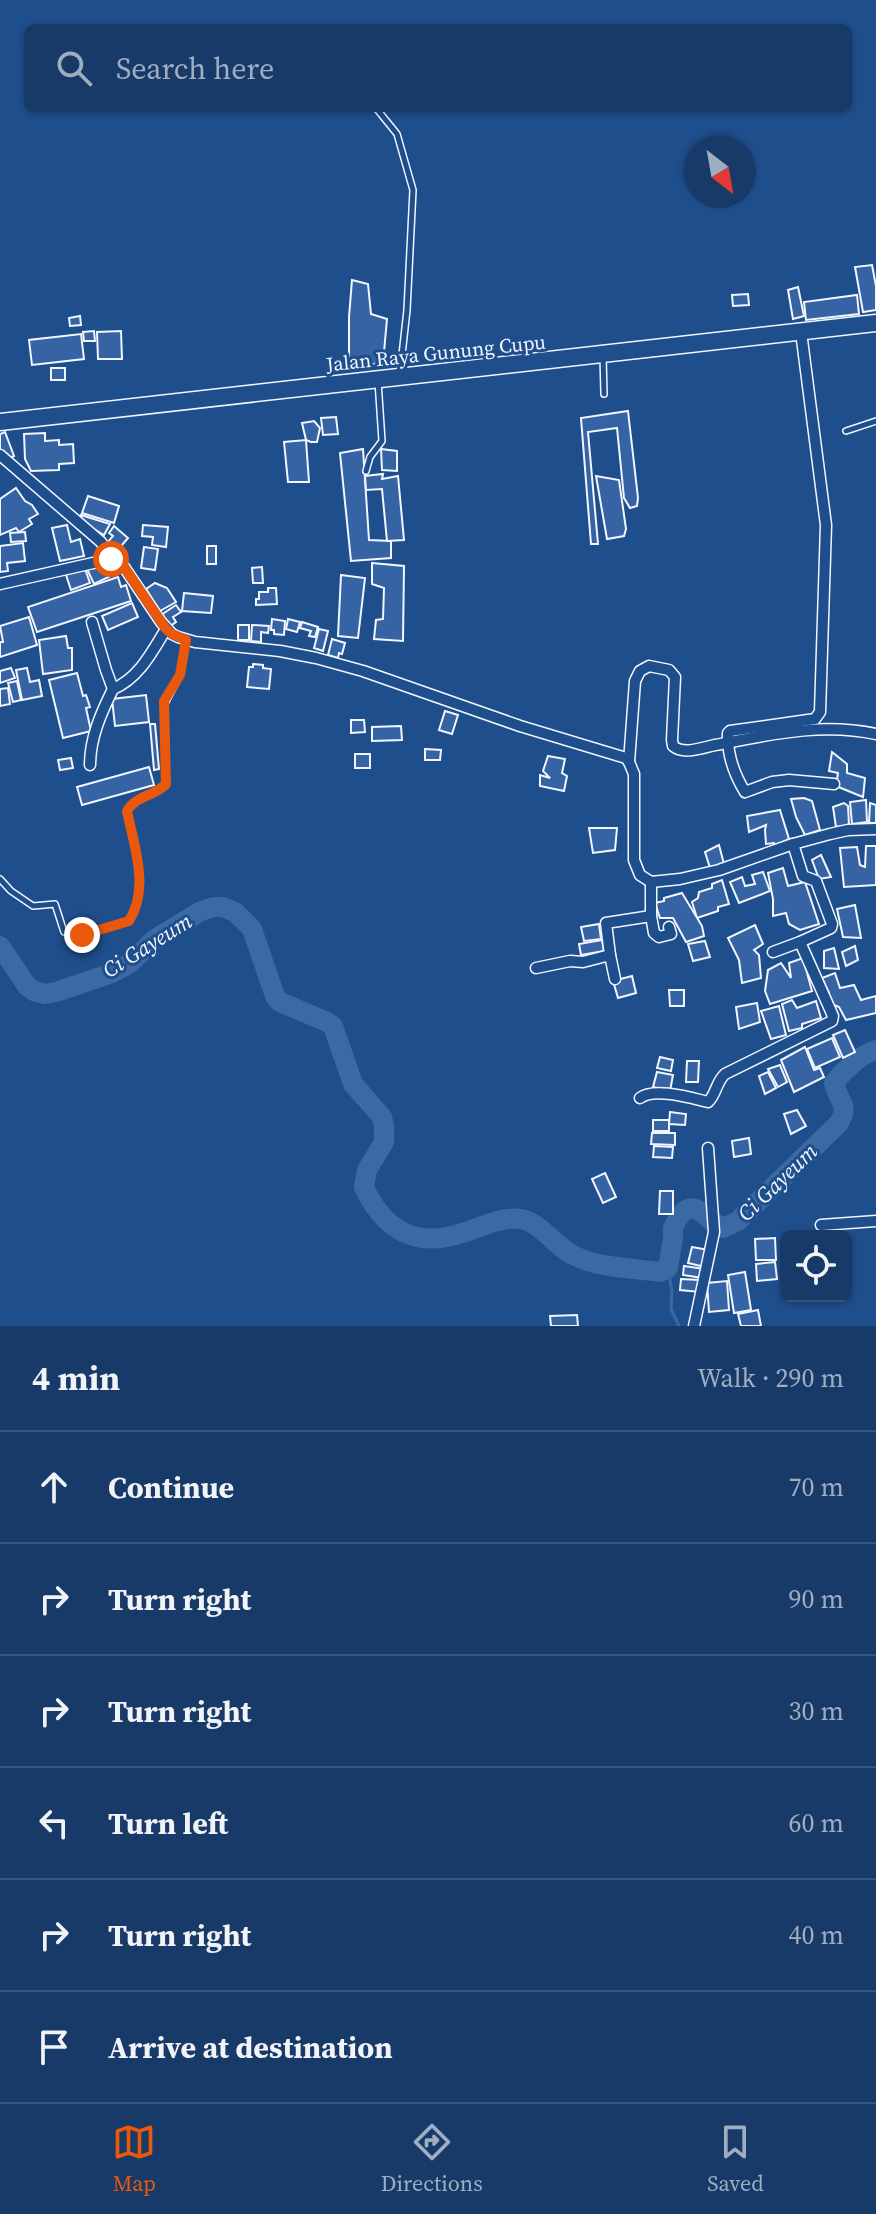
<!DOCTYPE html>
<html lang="en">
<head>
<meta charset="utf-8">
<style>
	:root { --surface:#173a69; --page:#244571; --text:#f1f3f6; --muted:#9eadc0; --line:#36547d; --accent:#ea580c }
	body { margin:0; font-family:"Source Serif 4",serif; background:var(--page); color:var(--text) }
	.controls { position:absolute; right:24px; bottom:24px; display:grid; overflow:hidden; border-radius:12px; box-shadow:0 2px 6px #0004 }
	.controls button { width:72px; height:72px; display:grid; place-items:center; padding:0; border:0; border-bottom:2px solid var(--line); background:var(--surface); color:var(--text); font:40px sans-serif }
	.compass { position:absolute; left:684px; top:136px; width:72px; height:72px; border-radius:50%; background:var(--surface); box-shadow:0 2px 6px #0004; rotate:149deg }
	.stop { position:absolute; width:24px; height:24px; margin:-18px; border:6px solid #ea580c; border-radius:50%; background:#fff }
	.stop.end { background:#ea580c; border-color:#fff; box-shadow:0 2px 8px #0008 }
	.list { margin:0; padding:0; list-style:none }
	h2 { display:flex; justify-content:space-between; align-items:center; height:104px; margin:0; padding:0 32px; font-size:34px }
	h2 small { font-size:26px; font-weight:400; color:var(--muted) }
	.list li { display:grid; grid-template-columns:52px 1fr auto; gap:24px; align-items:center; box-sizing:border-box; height:112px; padding:0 32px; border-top:2px solid var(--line) }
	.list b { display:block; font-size:30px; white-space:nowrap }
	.list em { font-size:26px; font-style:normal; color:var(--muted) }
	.icon { flex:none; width:44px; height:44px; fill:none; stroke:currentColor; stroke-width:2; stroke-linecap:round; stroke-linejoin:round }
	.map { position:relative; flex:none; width:876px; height:1326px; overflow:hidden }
	.search { position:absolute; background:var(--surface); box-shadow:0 2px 6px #0004; left:24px; right:24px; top:24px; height:88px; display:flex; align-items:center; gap:20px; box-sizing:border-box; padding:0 28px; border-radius:12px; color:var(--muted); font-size:30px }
	.sheet { height:776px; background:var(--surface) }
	nav { display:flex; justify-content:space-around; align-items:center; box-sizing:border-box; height:112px; border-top:2px solid var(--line); background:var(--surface); font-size:22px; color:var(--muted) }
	nav a { display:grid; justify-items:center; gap:4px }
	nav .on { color:var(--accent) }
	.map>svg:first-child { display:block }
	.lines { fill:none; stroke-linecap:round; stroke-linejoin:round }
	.stream { stroke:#3b69a3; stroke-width:3 }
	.river { stroke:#3b69a3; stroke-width:20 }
	.building { fill:#3563a3; stroke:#f2f6ff; stroke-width:2 }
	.service-casing { stroke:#f2f6ff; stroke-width:8 }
	.minor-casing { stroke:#f2f6ff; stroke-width:13 }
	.trunk-casing { stroke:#f2f6ff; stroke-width:19 }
	.service { stroke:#1f4e8c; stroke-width:5 }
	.minor { stroke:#1f4e8c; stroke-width:10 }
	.trunk { stroke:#1f4e8c; stroke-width:16 }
	.route { stroke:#ea580c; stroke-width:10 }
	.labels { text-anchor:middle; stroke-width:6; stroke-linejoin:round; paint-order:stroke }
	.street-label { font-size:20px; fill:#f2f6ff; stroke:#1f4e8c }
	.water-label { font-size:22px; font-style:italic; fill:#f2f6ff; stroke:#1f4e8c }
</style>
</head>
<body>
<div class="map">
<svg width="876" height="1326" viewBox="0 0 876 1326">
	<rect width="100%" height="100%" fill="#1f4e8c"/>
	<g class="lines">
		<polyline class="stream" points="668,1268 672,1292 671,1309 679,1326"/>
		<path class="river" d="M0 946 27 986 34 991 45 994 56 992 112 973 130 963 155 939 201 911 214 907H223L235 912 252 929 275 996 280 1002 327 1022 333 1026 353 1084 382 1117 384 1126V1142L367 1170 364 1187C383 1229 416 1249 462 1233 479 1228 502 1216 521 1219 540 1223 554 1244 571 1254 596 1268 631 1268 660 1272L668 1268 673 1237V1228C692 1188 703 1220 723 1228L738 1221 838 1124C851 1105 838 1102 834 1083 844 1070 860 1055 876 1050"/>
	</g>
	<g class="building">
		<polygon points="872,265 876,286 876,310 863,312 855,267"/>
		<polygon points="352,280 368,284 371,314 387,319 383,363 349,367 349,317"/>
		<polygon points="798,287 804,316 793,319 788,290"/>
		<polygon points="748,294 749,305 733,306 732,295"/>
		<polygon points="857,295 859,314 806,320 804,302"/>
		<polygon points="80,316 81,325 70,326 69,318"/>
		<polygon points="94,331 95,341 84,341 83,332"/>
		<polygon points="121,331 122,359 98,359 97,332"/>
		<polygon points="81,334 84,359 32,365 29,340"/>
		<rect x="51" y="368" width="14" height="12"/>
		<polygon points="628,411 638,498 637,506 630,508 624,498 617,428 588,432 598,544 591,544 581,418"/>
		<polygon points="336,417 338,434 323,435 321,418"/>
		<polygon points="314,421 320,428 317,442 311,442 306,440 302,423"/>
		<polygon points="5,432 14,456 8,459 0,451 0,434"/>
		<polygon points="45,433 45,441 59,440 59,445 73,444 74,463 59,464 59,470 31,471 25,459 24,434"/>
		<polygon points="306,440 309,482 288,482 284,442"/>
		<polygon points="363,449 369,540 391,541 391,558 351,561 340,453"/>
		<polygon points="381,449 397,451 397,471 382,470"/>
		<polygon points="383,474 382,479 398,476 404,540 387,541 382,489 366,490 365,476"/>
		<polygon points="596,476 619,480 626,529 624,536 607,539"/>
		<polygon points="16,488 25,501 32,505 38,514 29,519 32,524 19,532 16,528 0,535 0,499"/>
		<polygon points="88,496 119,506 114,523 82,513"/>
		<polygon points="81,515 110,524 104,535 82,522"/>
		<polygon points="67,525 71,542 80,539 84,556 60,561 52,528"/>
		<polygon points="143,525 168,527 166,547 152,545 153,537 142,536"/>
		<polygon points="114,526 128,538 116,552 106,544 113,536 109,533"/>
		<polygon points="25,532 26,541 11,542 10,533"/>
		<polygon points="23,543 25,561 7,563 8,571 0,572 0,546"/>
		<rect x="207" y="546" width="9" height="18"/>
		<polygon points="144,547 158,549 155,570 141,568"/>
		<polygon points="110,559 117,573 94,584 87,569"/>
		<polygon points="372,563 404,566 403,641 374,639 376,620 383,619 384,588 372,584"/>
		<polygon points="84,566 90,583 71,590 65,572"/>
		<polygon points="262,567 263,583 253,583 252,568"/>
		<polygon points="341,575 365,578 358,638 338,636"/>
		<polygon points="118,577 121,587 126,585 131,601 37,632 28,607"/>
		<polygon points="155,583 167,588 176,602 160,611 146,589"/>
		<polygon points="268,588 276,588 277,604 256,605 256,599 259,599 259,592 268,592"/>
		<polygon points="184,593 213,596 211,613 182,611"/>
		<polygon points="132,603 138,617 108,630 102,616"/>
		<polygon points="176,605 181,612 173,617 176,622 169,627 161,615"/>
		<polygon points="29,617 37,645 0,657 0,642 3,642 0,626"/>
		<polygon points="272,619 285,621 284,635 274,634 274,630 271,630"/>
		<polygon points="288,619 300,622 297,632 286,629"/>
		<polygon points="302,622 318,627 315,637 309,636 311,631 300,628"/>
		<rect x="238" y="625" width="11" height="15"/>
		<polygon points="252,625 269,626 268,633 261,632 261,642 251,641"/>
		<polygon points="319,629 328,631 323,651 314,648"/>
		<polygon points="66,636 68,648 72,648 72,670 43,674 39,640"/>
		<polygon points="332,639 345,643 342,654 339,653 338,658 328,655"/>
		<polygon points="253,664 263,665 263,668 271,669 269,689 247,687 249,667 253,667"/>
		<polygon points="11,668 15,678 0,683 0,671"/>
		<polygon points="27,668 30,682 39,680 42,696 22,700 16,670"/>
		<polygon points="77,673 83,696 86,695 90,707 86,708 91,731 63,738 49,680"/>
		<polygon points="17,681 21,700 13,702 8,683"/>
		<polygon points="8,688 10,704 0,706 0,689"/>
		<polygon points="146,695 149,722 115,726 112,699"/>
		<polygon points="445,711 458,715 452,734 439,730"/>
		<polygon points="351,720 364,720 365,732 351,733"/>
		<polygon points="150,724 155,724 159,769 154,770"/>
		<polygon points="401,726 402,740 372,741 372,727"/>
		<polygon points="425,749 441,750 440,760 425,760"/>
		<polygon points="832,752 847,764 847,773 865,778 863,797 836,786 838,773 829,771"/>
		<rect x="355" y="754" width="15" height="14"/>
		<polygon points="548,756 565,759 562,773 567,776 564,791 540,786 540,775 550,778 543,771"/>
		<polygon points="71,758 73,768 60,770 58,760"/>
		<polygon points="149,767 154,785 82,805 77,787"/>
		<polygon points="804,798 812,801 820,830 805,835 796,817 791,799"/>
		<polygon points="866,800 867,822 852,824 850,802"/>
		<polygon points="844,803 848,806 849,825 836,827 833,807"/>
		<polygon points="870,803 876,805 876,823 869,823"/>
		<polygon points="780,810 789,839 775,846 774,843 766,844 765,830 766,825 749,832 747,816"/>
		<polygon points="589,828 617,828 615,850 593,853"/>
		<polygon points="719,845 724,864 710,868 705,852"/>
		<polygon points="866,846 876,846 876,885 844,887 840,848 857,847 860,865 865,867"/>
		<polygon points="821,855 831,877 819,879 812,860"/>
		<polygon points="783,868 788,886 805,882 819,924 800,930 789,924 786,913 773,916 773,899 768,873"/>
		<polygon points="763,872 770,891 739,903 730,882 742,877 745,886 755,884 752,875"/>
		<polygon points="722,880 729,904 718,907 718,911 697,918 692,902 698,898 699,892 712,888 712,884"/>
		<polygon points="682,893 702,926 704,936 686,942 673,918 660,918 655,903 664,901 664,898"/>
		<polygon points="855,905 861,938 843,937 837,909"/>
		<polygon points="599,924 601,939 584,941 581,927"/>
		<polygon points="755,925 763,944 754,950 759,955 761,978 742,983 739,960 728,938"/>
		<polygon points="602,940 604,951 581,955 579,944"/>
		<polygon points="705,941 710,957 693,961 688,944"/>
		<polygon points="855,946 858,960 846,966 842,952"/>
		<polygon points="834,948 839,969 824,968 824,951"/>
		<polygon points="803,958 812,991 770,1004 765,991 768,970 781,963 791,978 789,963"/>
		<polygon points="835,973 840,988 854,985 861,1000 876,996 876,1013 846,1020 839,1007 829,1003 829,993 822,978"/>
		<polygon points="632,976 636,993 618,998 613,981"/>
		<polygon points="669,990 684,990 684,1006 670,1006"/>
		<polygon points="792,1000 797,1008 816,1001 821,1018 802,1024 802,1028 789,1031 782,1004"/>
		<polygon points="757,1003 760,1022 739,1029 736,1007"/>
		<polygon points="779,1006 786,1035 771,1039 761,1011"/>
		<polygon points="845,1030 855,1052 843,1058 833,1035"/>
		<polygon points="832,1038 840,1057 815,1068 807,1049"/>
		<polygon points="805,1047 814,1070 820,1068 824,1077 794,1092 781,1060"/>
		<polygon points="660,1057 673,1060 671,1071 657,1068"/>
		<polygon points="687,1061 699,1061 698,1082 686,1082"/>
		<polygon points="780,1065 787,1082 778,1087 768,1069"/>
		<polygon points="657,1072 673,1075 670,1091 653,1087"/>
		<polygon points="768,1072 776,1088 765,1094 759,1076"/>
		<polygon points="797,1110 806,1126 791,1134 784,1114"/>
		<polygon points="670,1112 686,1114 685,1125 669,1124"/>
		<rect x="653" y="1120" width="16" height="11"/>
		<polygon points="652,1133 675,1133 675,1145 651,1144"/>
		<polygon points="749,1138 751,1154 734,1157 732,1141"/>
		<polygon points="654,1146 673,1147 672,1158 653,1157"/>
		<polygon points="605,1173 616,1197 603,1203 592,1179"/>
		<polygon points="660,1191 673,1191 673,1214 659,1214"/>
		<polygon points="775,1238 776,1260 756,1260 755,1239"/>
		<polygon points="692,1247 709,1250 705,1267 688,1263"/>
		<polygon points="775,1262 777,1279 757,1281 756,1264"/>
		<polygon points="684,1266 705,1269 703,1278 683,1275"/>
		<polygon points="745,1272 751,1310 734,1313 728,1275"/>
		<polygon points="681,1279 700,1280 700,1292 680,1290"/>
		<polygon points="727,1281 729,1310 709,1312 707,1283"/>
		<polygon points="758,1310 761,1326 741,1326 738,1314"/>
		<polygon points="577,1315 578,1326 551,1326 550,1316"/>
	</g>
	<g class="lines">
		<defs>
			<g id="service">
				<polyline points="376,108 397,134 413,190 407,310 400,373"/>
				<polyline points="603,356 604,394"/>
				<polyline points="846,431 876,421"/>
				<polyline points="366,471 370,457 382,441 378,381"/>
				<polyline points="0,879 11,891 33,906 55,904 64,932"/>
				<path d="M82 935 129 921C150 888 134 846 127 811 135 796 155 796 166 784L164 705 180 675 186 641"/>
			</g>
			<g id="minor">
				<path d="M801 332 826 525 820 712 815 719 730 731 728 733C727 754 734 774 745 792L772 782 789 780 834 784"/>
				<polyline points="0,455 101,542 111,559 124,567 161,622 172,634 178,637 195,642 280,651 316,658 363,671 520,726 626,758 629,762 634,774 634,860 640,875 651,882 680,879 719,870 793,844 830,834 848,830 876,829"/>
				<polyline points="0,584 111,559"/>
				<path d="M92 622 106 670 113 689C139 678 152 652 166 629"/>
				<path d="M629 762 635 681 640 671 649 666 669 670 675 677 672 740 673 746C684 755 701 748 715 745 768 735 821 722 876 734"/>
				<path d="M90 765C90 738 101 713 113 689"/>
				<polyline points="651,882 651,916 654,933 659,937 671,934 669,927"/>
				<polyline points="773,952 800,942"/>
				<polyline points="610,955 615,979"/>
				<polyline points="536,968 570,961 583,962 610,955 606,923 651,916"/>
				<path d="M640 1098C654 1087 691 1098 708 1102 716 1095 716 1082 725 1074L832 1021 833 1016 800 942 831 928 832 924 816 881 803 876 793 844"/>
				<polyline points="821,1225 876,1221"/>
				<polyline points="694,1326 714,1232 708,1148"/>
			</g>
			<polyline id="trunk" points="0,422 876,323"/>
		</defs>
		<use href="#service" class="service-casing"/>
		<use href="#minor" class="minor-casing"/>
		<use href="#trunk" class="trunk-casing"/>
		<use href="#service" class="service"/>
		<use href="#minor" class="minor"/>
		<use href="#trunk" class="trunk"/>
	</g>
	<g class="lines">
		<path class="route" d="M82 935 129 921C150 888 134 846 127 811 135 796 155 796 166 784L164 701 180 675 186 640 172 634 166 629 124 567 111 559"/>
	</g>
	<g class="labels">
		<g class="street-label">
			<text transform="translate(436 353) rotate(-6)" y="7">Jalan Raya Gunung Cupu</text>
		</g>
		<g class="water-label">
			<text transform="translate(147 945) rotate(-32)" y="8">Ci Gayeum</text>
			<text transform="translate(777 1182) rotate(-44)" y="8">Ci Gayeum</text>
		</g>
	</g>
</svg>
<div class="controls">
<button><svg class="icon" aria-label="locate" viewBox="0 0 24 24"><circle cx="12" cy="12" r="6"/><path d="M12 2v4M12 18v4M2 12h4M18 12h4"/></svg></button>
</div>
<svg class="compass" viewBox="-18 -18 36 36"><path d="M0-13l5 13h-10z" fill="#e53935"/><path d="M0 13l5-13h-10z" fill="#9eadc0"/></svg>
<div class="stop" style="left:111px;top:559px"></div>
<div class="stop end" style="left:82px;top:935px"></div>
<div class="search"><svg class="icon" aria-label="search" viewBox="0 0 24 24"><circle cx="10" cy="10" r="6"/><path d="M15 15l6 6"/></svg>Search here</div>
</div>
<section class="sheet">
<h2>4 min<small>Walk · 290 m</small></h2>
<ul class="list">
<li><svg class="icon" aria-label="ahead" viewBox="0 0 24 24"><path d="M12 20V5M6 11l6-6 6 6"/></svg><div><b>Continue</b></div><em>70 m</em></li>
<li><svg class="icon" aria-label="right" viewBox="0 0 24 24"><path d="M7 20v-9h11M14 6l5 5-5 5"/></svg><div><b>Turn right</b></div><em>90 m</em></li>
<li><svg class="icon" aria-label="right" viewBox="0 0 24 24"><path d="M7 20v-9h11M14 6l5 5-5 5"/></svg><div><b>Turn right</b></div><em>30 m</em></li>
<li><svg class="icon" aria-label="left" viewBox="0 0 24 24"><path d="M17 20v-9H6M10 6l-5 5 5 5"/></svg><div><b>Turn left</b></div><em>60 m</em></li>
<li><svg class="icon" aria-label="right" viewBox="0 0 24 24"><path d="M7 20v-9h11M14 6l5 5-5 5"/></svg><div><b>Turn right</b></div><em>40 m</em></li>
<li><svg class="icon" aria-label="arrive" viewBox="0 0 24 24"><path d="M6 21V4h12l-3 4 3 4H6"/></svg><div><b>Arrive at destination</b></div></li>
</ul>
</section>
<nav>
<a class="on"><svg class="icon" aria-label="map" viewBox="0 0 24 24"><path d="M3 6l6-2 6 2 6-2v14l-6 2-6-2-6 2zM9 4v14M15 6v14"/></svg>Map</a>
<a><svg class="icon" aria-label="directions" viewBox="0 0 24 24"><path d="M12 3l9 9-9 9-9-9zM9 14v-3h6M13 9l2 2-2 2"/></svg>Directions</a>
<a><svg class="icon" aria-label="saved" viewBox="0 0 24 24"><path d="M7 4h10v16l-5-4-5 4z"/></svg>Saved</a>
</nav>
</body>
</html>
